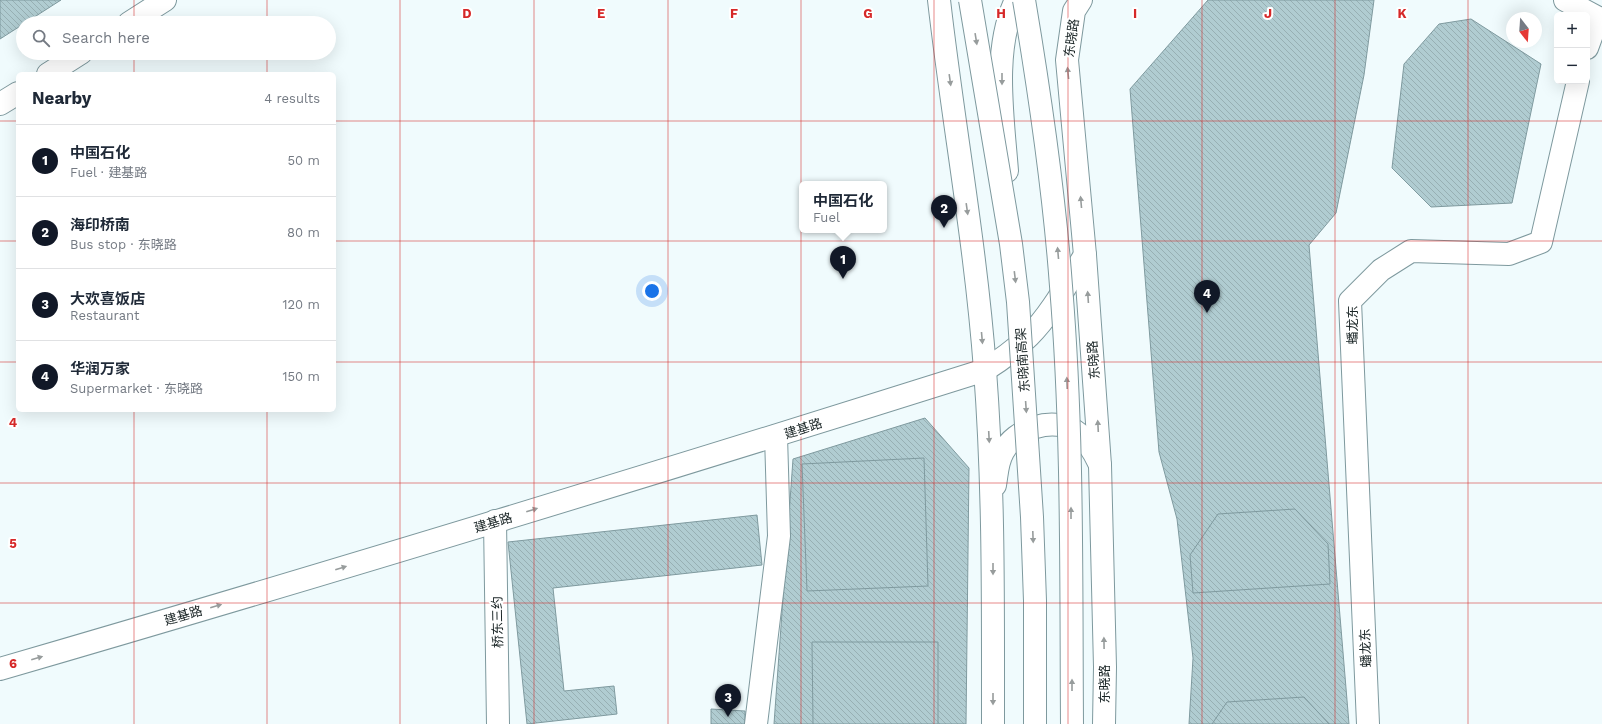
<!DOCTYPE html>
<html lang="en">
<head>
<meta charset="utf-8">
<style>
	:root { --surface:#fff; --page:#f6f6f7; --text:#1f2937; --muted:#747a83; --line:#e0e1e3; --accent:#111827 }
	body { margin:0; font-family:"Work Sans","Noto Sans SC",sans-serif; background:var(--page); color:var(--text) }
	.controls { position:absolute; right:12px; top:12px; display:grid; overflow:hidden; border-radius:6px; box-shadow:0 4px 16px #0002 }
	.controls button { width:36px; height:36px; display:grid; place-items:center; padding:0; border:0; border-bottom:1px solid var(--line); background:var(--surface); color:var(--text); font:20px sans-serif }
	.compass { position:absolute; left:1506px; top:12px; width:36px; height:36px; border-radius:50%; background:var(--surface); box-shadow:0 4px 16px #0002; rotate:163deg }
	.you { position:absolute; left:652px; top:291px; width:14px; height:14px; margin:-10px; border:3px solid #fff; border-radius:50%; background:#1a73e8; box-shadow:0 0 0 6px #1a73e833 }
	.badge { display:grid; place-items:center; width:26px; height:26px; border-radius:50%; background:var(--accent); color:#fff; font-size:13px; font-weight:700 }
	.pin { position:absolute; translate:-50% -33px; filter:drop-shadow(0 1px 2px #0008) }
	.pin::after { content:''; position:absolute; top:21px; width:14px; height:12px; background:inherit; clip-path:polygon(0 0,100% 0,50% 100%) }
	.popup { position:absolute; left:799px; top:181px; width:88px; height:52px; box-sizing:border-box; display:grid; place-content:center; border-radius:6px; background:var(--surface); filter:drop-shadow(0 1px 3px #0005); font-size:13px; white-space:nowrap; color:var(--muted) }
	.popup b { font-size:15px; color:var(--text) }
	.popup::after { content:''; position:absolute; left:50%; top:100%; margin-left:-8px; border:8px solid transparent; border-top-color:var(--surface) }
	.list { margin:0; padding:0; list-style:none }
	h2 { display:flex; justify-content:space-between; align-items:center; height:52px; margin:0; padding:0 16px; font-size:17px }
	h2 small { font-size:13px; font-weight:400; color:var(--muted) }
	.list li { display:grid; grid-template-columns:26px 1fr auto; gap:12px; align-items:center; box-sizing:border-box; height:72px; padding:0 16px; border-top:1px solid var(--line) }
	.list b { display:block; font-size:15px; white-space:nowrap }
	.list p { margin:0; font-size:13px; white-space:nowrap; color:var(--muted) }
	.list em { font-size:13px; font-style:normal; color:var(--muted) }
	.icon { flex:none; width:22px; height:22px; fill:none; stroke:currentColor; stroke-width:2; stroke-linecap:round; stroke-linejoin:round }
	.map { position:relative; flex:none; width:1602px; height:724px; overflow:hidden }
	.search { position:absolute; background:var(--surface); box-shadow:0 4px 16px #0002; left:16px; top:16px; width:320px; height:44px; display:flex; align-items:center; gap:10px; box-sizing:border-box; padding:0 14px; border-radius:22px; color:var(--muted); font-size:15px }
	.panel { position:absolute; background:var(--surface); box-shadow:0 4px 16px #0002; left:16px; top:72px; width:320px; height:340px; border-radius:6px }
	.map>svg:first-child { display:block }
	.building { fill:url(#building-back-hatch); stroke:#7f9a9f }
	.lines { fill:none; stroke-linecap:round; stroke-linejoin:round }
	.minor-casing { stroke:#7e999e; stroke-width:24 }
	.major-casing { stroke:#7e999e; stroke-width:24 }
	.highway-casing { stroke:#7e999e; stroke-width:24 }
	.minor { stroke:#fff; stroke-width:22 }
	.major { stroke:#fff; stroke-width:22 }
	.highway { stroke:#fff; stroke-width:22 }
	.highway-bridge-casing { stroke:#7e999e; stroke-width:24; stroke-linecap:butt }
	.highway-bridge { stroke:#fff; stroke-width:22 }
	.oneway { fill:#979c9c }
	.grid { fill:none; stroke:#d62828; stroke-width:1; stroke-opacity:0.55 }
	.labels { text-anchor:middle; stroke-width:4; stroke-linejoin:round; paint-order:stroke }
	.street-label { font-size:13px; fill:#182324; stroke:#fff }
	.grid-label { font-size:13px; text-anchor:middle; font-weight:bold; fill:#d62828; stroke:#fff; stroke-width:4; stroke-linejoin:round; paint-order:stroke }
</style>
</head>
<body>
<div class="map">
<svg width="1602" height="724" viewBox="0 0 1602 724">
	<defs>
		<pattern id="building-back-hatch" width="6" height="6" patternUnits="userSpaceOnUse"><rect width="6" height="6" fill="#b0ccd1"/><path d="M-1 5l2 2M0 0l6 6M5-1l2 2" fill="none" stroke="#97afb3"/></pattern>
	</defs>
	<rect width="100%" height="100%" fill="#f0fbfd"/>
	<g class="building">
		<polygon points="0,0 61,0 0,39"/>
		<polygon points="1208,0 1374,0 1364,75 1336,213 1309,245 1349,724 1189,724 1193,658 1177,519 1159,452 1130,89"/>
		<polygon points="1471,19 1541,64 1512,203 1431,207 1392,168 1404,64 1439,24"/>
		<polygon points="925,418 969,468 966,724 774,724 793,459"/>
		<polygon points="924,458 928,586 807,591 802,464"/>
		<polygon points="1295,509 1328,544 1330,584 1193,593 1190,555 1218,514"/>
		<polygon points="757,515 762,565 553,588 564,691 614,686 617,714 527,724 508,542"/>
		<polygon points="812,642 938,642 938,724 813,724"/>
		<polygon points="1304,697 1329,724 1212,724 1227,702"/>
		<polygon points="711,709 745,711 745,724 711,724"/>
	</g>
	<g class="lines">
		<defs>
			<g id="minor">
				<polyline points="129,23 165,0"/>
				<polyline points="1587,48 1598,18"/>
				<polyline points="48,74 81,53"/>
				<polyline points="0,104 18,93"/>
				<path d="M995 485C997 474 997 462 1003 452 1015 429 1052 416 1075 431 1087 439 1094 452 1100 465"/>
				<polyline points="495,521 498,724"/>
				<path d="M0 669C330 573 658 473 985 370 1001 360 1016 349 1029 336 1052 313 1068 282 1085 255"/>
				<polyline points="756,724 779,536 776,436"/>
				<polyline points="1368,724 1350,301 1381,270 1411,251 1509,254 1541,242 1578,81"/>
			</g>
			<g id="major">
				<path d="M939 0C953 123 976 246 985 370 994 488 993 606 993 724"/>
				<polyline points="1081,0 1074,11 1067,60 1085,255 1100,465 1105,667 1104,724"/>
				<polyline points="1565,0 1602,20"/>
			</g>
			<path id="highway" d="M1007 171C1003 118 992 49 1016 0"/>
		</defs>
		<use href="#minor" class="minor-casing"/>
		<use href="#major" class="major-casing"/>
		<use href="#highway" class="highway-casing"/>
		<use href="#minor" class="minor"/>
		<use href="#major" class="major"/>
		<use href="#highway" class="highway"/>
		<defs>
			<g id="highway-bridge">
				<polyline points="970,0 1011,244 1018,302 1032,517 1035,601 1035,724"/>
				<path d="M1024 0C1040 95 1054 190 1061 286 1073 432 1071 578 1072 724"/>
			</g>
		</defs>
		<use href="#highway-bridge" class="highway-bridge-casing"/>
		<use href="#highway-bridge" class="highway-bridge"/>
	</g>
	<defs><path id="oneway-solid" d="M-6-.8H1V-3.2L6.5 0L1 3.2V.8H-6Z"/></defs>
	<g class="oneway">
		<use href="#oneway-solid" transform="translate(976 39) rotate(81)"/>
		<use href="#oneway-solid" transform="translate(1068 73) rotate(-96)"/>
		<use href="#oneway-solid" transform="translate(1002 79) rotate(90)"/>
		<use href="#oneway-solid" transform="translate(950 80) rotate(82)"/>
		<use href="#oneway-solid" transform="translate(1081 202) rotate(-95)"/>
		<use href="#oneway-solid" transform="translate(967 209) rotate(82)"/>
		<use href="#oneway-solid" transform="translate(1058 253) rotate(-95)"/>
		<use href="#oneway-solid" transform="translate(1015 277) rotate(83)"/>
		<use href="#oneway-solid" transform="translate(1088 297) rotate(-94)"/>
		<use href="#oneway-solid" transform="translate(982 338) rotate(85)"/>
		<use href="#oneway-solid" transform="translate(1067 383) rotate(-92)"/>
		<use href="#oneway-solid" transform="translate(1026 407) rotate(86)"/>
		<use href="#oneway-solid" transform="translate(1098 426) rotate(-93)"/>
		<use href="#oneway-solid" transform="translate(989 437) rotate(87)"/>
		<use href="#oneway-solid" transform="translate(532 510) rotate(-17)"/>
		<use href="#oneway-solid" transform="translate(1071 513) rotate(-90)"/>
		<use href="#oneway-solid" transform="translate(1033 537) rotate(88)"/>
		<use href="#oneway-solid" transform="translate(341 568) rotate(-17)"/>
		<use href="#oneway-solid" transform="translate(993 569) rotate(90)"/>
		<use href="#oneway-solid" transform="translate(216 606) rotate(-16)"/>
		<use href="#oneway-solid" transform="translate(1104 643) rotate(-91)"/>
		<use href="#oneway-solid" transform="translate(37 658) rotate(-16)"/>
		<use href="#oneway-solid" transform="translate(1072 685) rotate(-90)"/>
		<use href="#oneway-solid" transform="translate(993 699) rotate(90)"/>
	</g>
	<path class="grid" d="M134 0V23M267 0V23M400 0V724M534 0V724M668 0V724M801 0V724M934 0V724M1068 0V724M1202 0V724M1335 0V724M1468 0V724M134 53V74M267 53V74M0 121H18M334 121H1602M0 241H18M334 241H1602M0 362H18M334 362H1602M134 410V724M267 410V724M0 483H1602M0 603H1602"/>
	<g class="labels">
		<g class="street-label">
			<text transform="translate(1071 38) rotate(-82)" y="5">东晓路</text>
			<text transform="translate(1352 325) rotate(-90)" y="5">蟠龙东</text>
			<text transform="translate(1022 360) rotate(-94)" y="5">东晓南高架</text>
			<text transform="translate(1093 360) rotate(-94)" y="5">东晓路</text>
			<text transform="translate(803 428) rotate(-18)" y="5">建基路</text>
			<text transform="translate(493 522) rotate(-17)" y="5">建基路</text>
			<text transform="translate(183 615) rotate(-16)" y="5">建基路</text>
			<text transform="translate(497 622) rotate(-91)" y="5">桥东三约</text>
			<text transform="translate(1365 648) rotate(-92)" y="5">蟠龙东</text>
			<text transform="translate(1104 684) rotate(-90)" y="5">东晓路</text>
		</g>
	</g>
	<g class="grid-label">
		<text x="467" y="18">D</text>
		<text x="601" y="18">E</text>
		<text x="734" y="18">F</text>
		<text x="868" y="18">G</text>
		<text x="1001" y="18">H</text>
		<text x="1135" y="18">I</text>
		<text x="1268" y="18">J</text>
		<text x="1402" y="18">K</text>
		<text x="13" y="427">4</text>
		<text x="13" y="548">5</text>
		<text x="13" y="668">6</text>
	</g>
</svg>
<div class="controls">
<button>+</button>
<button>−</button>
</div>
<svg class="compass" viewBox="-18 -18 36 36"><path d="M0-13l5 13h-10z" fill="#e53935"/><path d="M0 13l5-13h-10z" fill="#747a83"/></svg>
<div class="you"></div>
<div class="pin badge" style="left:843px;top:279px">1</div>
<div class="popup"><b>中国石化</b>Fuel</div>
<div class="pin badge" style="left:944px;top:228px">2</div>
<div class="pin badge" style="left:728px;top:717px">3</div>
<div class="pin badge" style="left:1207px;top:313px">4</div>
<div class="search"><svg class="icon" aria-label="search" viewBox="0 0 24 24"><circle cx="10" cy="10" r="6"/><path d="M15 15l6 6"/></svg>Search here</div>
<section class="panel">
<h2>Nearby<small>4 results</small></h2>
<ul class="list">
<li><span class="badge">1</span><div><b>中国石化</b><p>Fuel · 建基路</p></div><em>50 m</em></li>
<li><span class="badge">2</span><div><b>海印桥南</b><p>Bus stop · 东晓路</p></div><em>80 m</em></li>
<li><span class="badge">3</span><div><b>大欢喜饭店</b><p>Restaurant</p></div><em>120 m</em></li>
<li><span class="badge">4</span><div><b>华润万家</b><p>Supermarket · 东晓路</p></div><em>150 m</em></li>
</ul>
</section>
</div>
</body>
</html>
